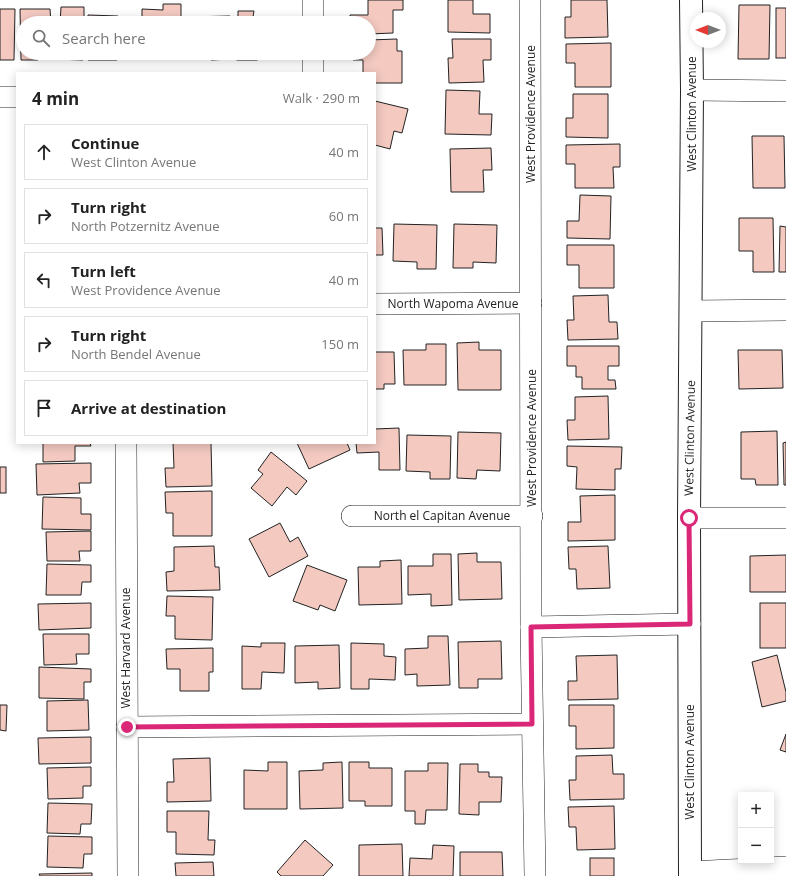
<!DOCTYPE html>
<html lang="en">
<head>
<meta charset="utf-8">
<style>
	:root { --surface:#fff; --page:#f2f2f2; --text:#222; --muted:#767676; --line:#e0e0e0 }
	body { margin:0; font-family:"Open Sans",sans-serif; background:var(--page); color:var(--text) }
	.controls { position:absolute; right:12px; bottom:12px; display:grid; overflow:hidden; border-radius:0px; box-shadow:0 2px 10px #0003 }
	.controls button { width:36px; height:36px; display:grid; place-items:center; padding:0; border:0; border-bottom:1px solid var(--line); background:var(--surface); color:var(--text); font:20px sans-serif }
	.compass { position:absolute; left:690px; top:12px; width:36px; height:36px; border-radius:50%; background:var(--surface); box-shadow:0 2px 10px #0003; rotate:270deg }
	.stop { position:absolute; width:12px; height:12px; margin:-9px; border:3px solid #db2777; border-radius:50%; background:#fff }
	.stop.end { background:#db2777; border-color:#fff; box-shadow:0 1px 4px #0008 }
	.list { margin:0; padding:0; list-style:none }
	h2 { display:flex; justify-content:space-between; align-items:center; height:52px; margin:0; padding:0 16px; font-size:17px }
	h2 small { font-size:13px; font-weight:400; color:var(--muted) }
	.list li { display:grid; grid-template-columns:26px 1fr auto; gap:12px; align-items:center; box-sizing:border-box; height:56px; margin:0 8px 8px; padding:0 8px; border:1px solid var(--line); border-radius:0px }
	.list b { display:block; font-size:15px; white-space:nowrap }
	.list p { margin:0; font-size:13px; white-space:nowrap; color:var(--muted) }
	.list em { font-size:13px; font-style:normal; color:var(--muted) }
	.icon { flex:none; width:22px; height:22px; fill:none; stroke:currentColor; stroke-width:2; stroke-linecap:round; stroke-linejoin:round }
	.map { position:relative; flex:none; width:786px; height:876px; overflow:hidden }
	.search { position:absolute; background:var(--surface); box-shadow:0 2px 10px #0003; left:16px; top:16px; width:360px; height:44px; display:flex; align-items:center; gap:10px; box-sizing:border-box; padding:0 14px; border-radius:22px; color:var(--muted); font-size:15px }
	.panel { position:absolute; background:var(--surface); box-shadow:0 2px 10px #0003; left:16px; top:72px; width:360px; height:372px; border-radius:0px }
	.map>svg:first-child { display:block }
	.building { fill:#f3c9c0; stroke:#222 }
	.lines { fill:none; stroke-linecap:round; stroke-linejoin:round }
	.minor-casing { stroke:#222; stroke-width:22 }
	.major-casing { stroke:#222; stroke-width:24 }
	.minor { stroke:#fff; stroke-width:21 }
	.major { stroke:#fff; stroke-width:22 }
	.route { stroke:#db2777; stroke-width:5 }
	.labels { text-anchor:middle; stroke-width:3; stroke-linejoin:round; paint-order:stroke }
	.street-label { font-size:12px; fill:#222; stroke:#fff }
</style>
</head>
<body>
<div class="map">
<svg width="786" height="876" viewBox="0 0 786 876">
	<rect width="100%" height="100%" fill="#fff"/>
	<g class="building">
		<polygon points="368,0 403,0 403,10 393,10 393,33 369,34 369,23 350,23 350,15 368,15"/>
		<polygon points="448,0 473,0 473,14 490,14 490,33 448,32"/>
		<polygon points="571,0 607,0 608,37 565,38 565,17 571,17"/>
		<polygon points="163,4 181,4 181,23 142,23 142,9 163,10"/>
		<polygon points="739,5 770,5 769,59 738,59"/>
		<polygon points="61,7 84,7 84,23 60,23"/>
		<rect x="776" y="8" width="10" height="50"/>
		<polygon points="0,9 15,9 14,60 0,60"/>
		<polygon points="20,9 50,9 51,23 23,23 23,53 38,53 38,60 21,60"/>
		<polygon points="238,11 254,11 253,17 280,18 280,23 238,23"/>
		<polygon points="88,15 118,16 118,23 88,23"/>
		<polygon points="230,16 230,23 187,23 187,17"/>
		<polygon points="397,39 397,51 402,51 402,83 375,83 375,73 363,73 363,60 353,60 353,53 369,53 369,40"/>
		<polygon points="452,39 491,39 491,60 483,60 484,82 449,83 448,58 453,58"/>
		<polygon points="611,43 611,87 575,87 575,63 566,63 566,44"/>
		<polygon points="54,53 83,53 83,60 54,59"/>
		<polygon points="88,53 118,53 117,60 88,60"/>
		<rect x="159" y="53" width="21" height="6"/>
		<polygon points="211,53 231,53 231,59 211,60"/>
		<rect x="237" y="53" width="20" height="7"/>
		<polygon points="446,90 480,91 479,114 492,114 491,135 445,134"/>
		<polygon points="573,94 608,94 608,138 566,137 566,118 573,118"/>
		<polygon points="375,101 408,109 402,133 394,131 390,149 375,145"/>
		<polygon points="752,136 784,136 785,188 753,188"/>
		<polygon points="620,144 620,167 613,167 614,188 575,188 575,164 566,164 566,145"/>
		<polygon points="491,148 492,170 483,170 484,192 451,192 450,149"/>
		<polygon points="580,195 611,196 610,239 567,238 567,221 579,221"/>
		<polygon points="739,218 773,218 774,272 753,272 753,251 739,251"/>
		<polygon points="394,224 437,225 436,269 417,269 417,262 393,261"/>
		<polygon points="454,224 497,225 496,263 473,262 473,268 453,268"/>
		<polygon points="780,226 786,227 786,272 779,272"/>
		<polygon points="375,228 382,228 383,255 375,255"/>
		<polygon points="567,245 614,245 614,288 579,288 579,265 567,265"/>
		<polygon points="608,295 609,322 617,322 618,339 568,340 567,320 574,320 573,296"/>
		<polygon points="479,342 479,350 501,350 501,390 458,390 457,343"/>
		<polygon points="426,344 446,344 446,385 404,385 403,350 426,350"/>
		<polygon points="567,346 619,346 619,366 608,366 608,380 615,380 616,389 582,389 582,377 576,377 576,366 567,366"/>
		<polygon points="738,350 782,350 783,388 739,389"/>
		<polygon points="375,352 394,352 395,384 384,384 384,389 375,389"/>
		<polygon points="608,396 609,439 568,440 567,420 575,420 575,397"/>
		<polygon points="399,428 400,470 379,470 379,452 357,453 356,443 375,443 375,429"/>
		<polygon points="777,431 778,485 756,485 755,479 741,479 741,432"/>
		<polygon points="458,432 501,433 500,471 477,470 476,479 457,478"/>
		<polygon points="407,435 451,436 450,479 430,479 430,472 406,471"/>
		<polygon points="786,442 786,485 784,485 783,443"/>
		<polygon points="43,443 90,443 91,446 75,446 75,461 43,462"/>
		<polygon points="173,443 211,443 212,486 166,487 165,468 174,468"/>
		<polygon points="297,443 347,443 350,450 309,469"/>
		<polygon points="567,446 622,447 621,469 615,469 615,490 576,489 577,467 567,466"/>
		<polygon points="271,452 307,481 296,495 287,487 272,506 251,488 263,474 258,470"/>
		<polygon points="91,463 91,483 79,483 80,493 37,495 36,464"/>
		<rect x="0" y="467" width="6" height="26"/>
		<polygon points="212,491 212,536 173,536 173,513 166,513 165,492"/>
		<polygon points="615,495 615,540 568,541 568,522 581,522 580,496"/>
		<polygon points="43,497 81,498 81,514 91,514 91,530 42,529"/>
		<polygon points="280,523 290,542 298,537 308,556 269,577 249,539"/>
		<polygon points="91,531 91,551 79,551 80,561 47,561 46,532"/>
		<polygon points="214,546 215,567 219,567 220,590 167,591 166,572 174,571 174,547"/>
		<polygon points="608,546 610,588 577,589 576,569 569,569 568,547"/>
		<polygon points="477,553 477,562 501,562 502,599 459,600 458,554"/>
		<polygon points="433,554 451,554 452,605 431,606 431,594 408,595 408,566 433,566"/>
		<polygon points="786,555 786,592 750,592 750,556"/>
		<polygon points="401,560 402,604 359,605 358,567 380,567 380,561"/>
		<polygon points="47,564 91,565 91,582 82,582 81,595 46,595"/>
		<polygon points="307,565 347,580 335,611 320,605 318,610 293,601"/>
		<polygon points="167,596 213,597 212,640 175,639 175,616 166,616"/>
		<polygon points="91,603 91,628 39,630 38,604"/>
		<rect x="760" y="603" width="26" height="45"/>
		<polygon points="43,634 89,634 89,654 76,654 77,664 44,665"/>
		<polygon points="428,636 448,636 450,685 417,686 417,674 405,675 405,649 428,648"/>
		<polygon points="501,641 502,679 478,679 478,688 459,688 458,642"/>
		<polygon points="261,643 285,643 284,673 262,672 261,689 242,689 242,646 261,647"/>
		<polygon points="351,643 384,644 384,656 396,657 395,680 369,679 369,689 351,689"/>
		<polygon points="339,645 340,688 318,689 318,682 295,683 295,646"/>
		<polygon points="213,648 213,672 209,672 209,691 180,691 180,669 167,669 166,649"/>
		<polygon points="617,655 618,699 568,700 568,681 577,681 576,656"/>
		<polygon points="777,655 786,692 786,701 762,707 752,662"/>
		<polygon points="39,667 91,669 91,682 84,682 84,699 39,698"/>
		<polygon points="88,700 89,730 47,731 47,701"/>
		<polygon points="0,705 7,705 6,731 0,730"/>
		<polygon points="569,705 614,705 614,748 576,749 576,726 569,726"/>
		<polygon points="786,734 786,752 780,750"/>
		<polygon points="91,737 91,763 39,764 38,738"/>
		<polygon points="612,755 613,774 624,774 624,799 570,800 569,780 576,780 576,756"/>
		<polygon points="210,758 211,801 167,802 167,782 174,782 173,759"/>
		<polygon points="268,762 287,762 287,809 244,809 244,770 268,771"/>
		<polygon points="342,762 343,808 300,809 299,771 323,770 323,763"/>
		<polygon points="349,762 369,762 369,768 392,768 392,806 365,806 365,801 349,801"/>
		<polygon points="428,763 448,763 447,810 426,810 425,824 415,824 415,811 405,811 405,771 428,771"/>
		<polygon points="460,764 478,764 478,772 489,772 489,777 502,777 501,802 479,802 479,815 459,814"/>
		<polygon points="91,767 91,786 83,786 83,798 48,799 47,768"/>
		<polygon points="48,803 92,804 91,824 81,824 80,834 47,833"/>
		<polygon points="614,806 615,849 577,850 576,827 569,827 568,807"/>
		<polygon points="167,811 209,811 208,840 215,840 214,855 176,854 176,832 167,832"/>
		<polygon points="48,836 92,837 92,854 84,854 83,868 47,867"/>
		<polygon points="305,840 333,865 323,876 281,876 277,872"/>
		<polygon points="402,844 403,876 359,876 359,845"/>
		<polygon points="433,845 454,846 453,876 409,876 410,858 432,859"/>
		<polygon points="460,852 502,852 503,876 460,876"/>
		<rect x="590" y="858" width="24" height="18"/>
		<polygon points="213,862 214,876 176,876 175,863"/>
		<polygon points="92,873 92,876 40,876 39,874"/>
	</g>
	<g class="lines">
		<defs>
			<g id="minor">
				<polyline points="530,0 531,627 535,876"/>
				<polyline points="313,23 313,0"/>
				<polyline points="313,73 313,53"/>
				<polyline points="692,90 786,91"/>
				<polyline points="0,97 17,97"/>
				<polyline points="375,304 531,303"/>
				<polyline points="692,311 786,310"/>
				<polyline points="126,443 128,876"/>
				<polyline points="352,516 532,516"/>
				<polyline points="689,518 786,518"/>
				<polyline points="531,627 690,624"/>
				<polyline points="127,727 532,724"/>
				<polyline points="690,872 786,867"/>
			</g>
			<polyline id="major" points="690,876 689,518 692,90 691,0"/>
		</defs>
		<use href="#minor" class="minor-casing"/>
		<use href="#major" class="major-casing"/>
		<use href="#minor" class="minor"/>
		<use href="#major" class="major"/>
	</g>
	<g class="lines">
		<polyline class="route" points="127,727 532,724 531,627 690,624 689,518"/>
	</g>
	<g class="labels">
		<g class="street-label">
			<text transform="translate(531 114) rotate(-90)" y="4">West Providence Avenue</text>
			<text transform="translate(692 114) rotate(-90)" y="4">West Clinton Avenue</text>
			<text x="453" y="308">North Wapoma Avenue</text>
			<text transform="translate(532 438) rotate(-90)" y="4">West Providence Avenue</text>
			<text transform="translate(690 438) rotate(-89)" y="4">West Clinton Avenue</text>
			<text x="442" y="520">North el Capitan Avenue</text>
			<text transform="translate(126 648) rotate(-90)" y="4">West Harvard Avenue</text>
			<text transform="translate(690 762) rotate(-90)" y="4">West Clinton Avenue</text>
		</g>
	</g>
</svg>
<div class="controls">
<button>+</button>
<button>−</button>
</div>
<svg class="compass" viewBox="-18 -18 36 36"><path d="M0-13l5 13h-10z" fill="#e53935"/><path d="M0 13l5-13h-10z" fill="#767676"/></svg>
<div class="stop" style="left:689px;top:518px"></div>
<div class="stop end" style="left:127px;top:727px"></div>
<div class="search"><svg class="icon" aria-label="search" viewBox="0 0 24 24"><circle cx="10" cy="10" r="6"/><path d="M15 15l6 6"/></svg>Search here</div>
<section class="panel">
<h2>4 min<small>Walk · 290 m</small></h2>
<ul class="list">
<li><svg class="icon" aria-label="ahead" viewBox="0 0 24 24"><path d="M12 20V5M6 11l6-6 6 6"/></svg><div><b>Continue</b><p>West Clinton Avenue</p></div><em>40 m</em></li>
<li><svg class="icon" aria-label="right" viewBox="0 0 24 24"><path d="M7 20v-9h11M14 6l5 5-5 5"/></svg><div><b>Turn right</b><p>North Potzernitz Avenue</p></div><em>60 m</em></li>
<li><svg class="icon" aria-label="left" viewBox="0 0 24 24"><path d="M17 20v-9H6M10 6l-5 5 5 5"/></svg><div><b>Turn left</b><p>West Providence Avenue</p></div><em>40 m</em></li>
<li><svg class="icon" aria-label="right" viewBox="0 0 24 24"><path d="M7 20v-9h11M14 6l5 5-5 5"/></svg><div><b>Turn right</b><p>North Bendel Avenue</p></div><em>150 m</em></li>
<li><svg class="icon" aria-label="arrive" viewBox="0 0 24 24"><path d="M6 21V4h12l-3 4 3 4H6"/></svg><div><b>Arrive at destination</b></div></li>
</ul>
</section>
</div>
</body>
</html>
